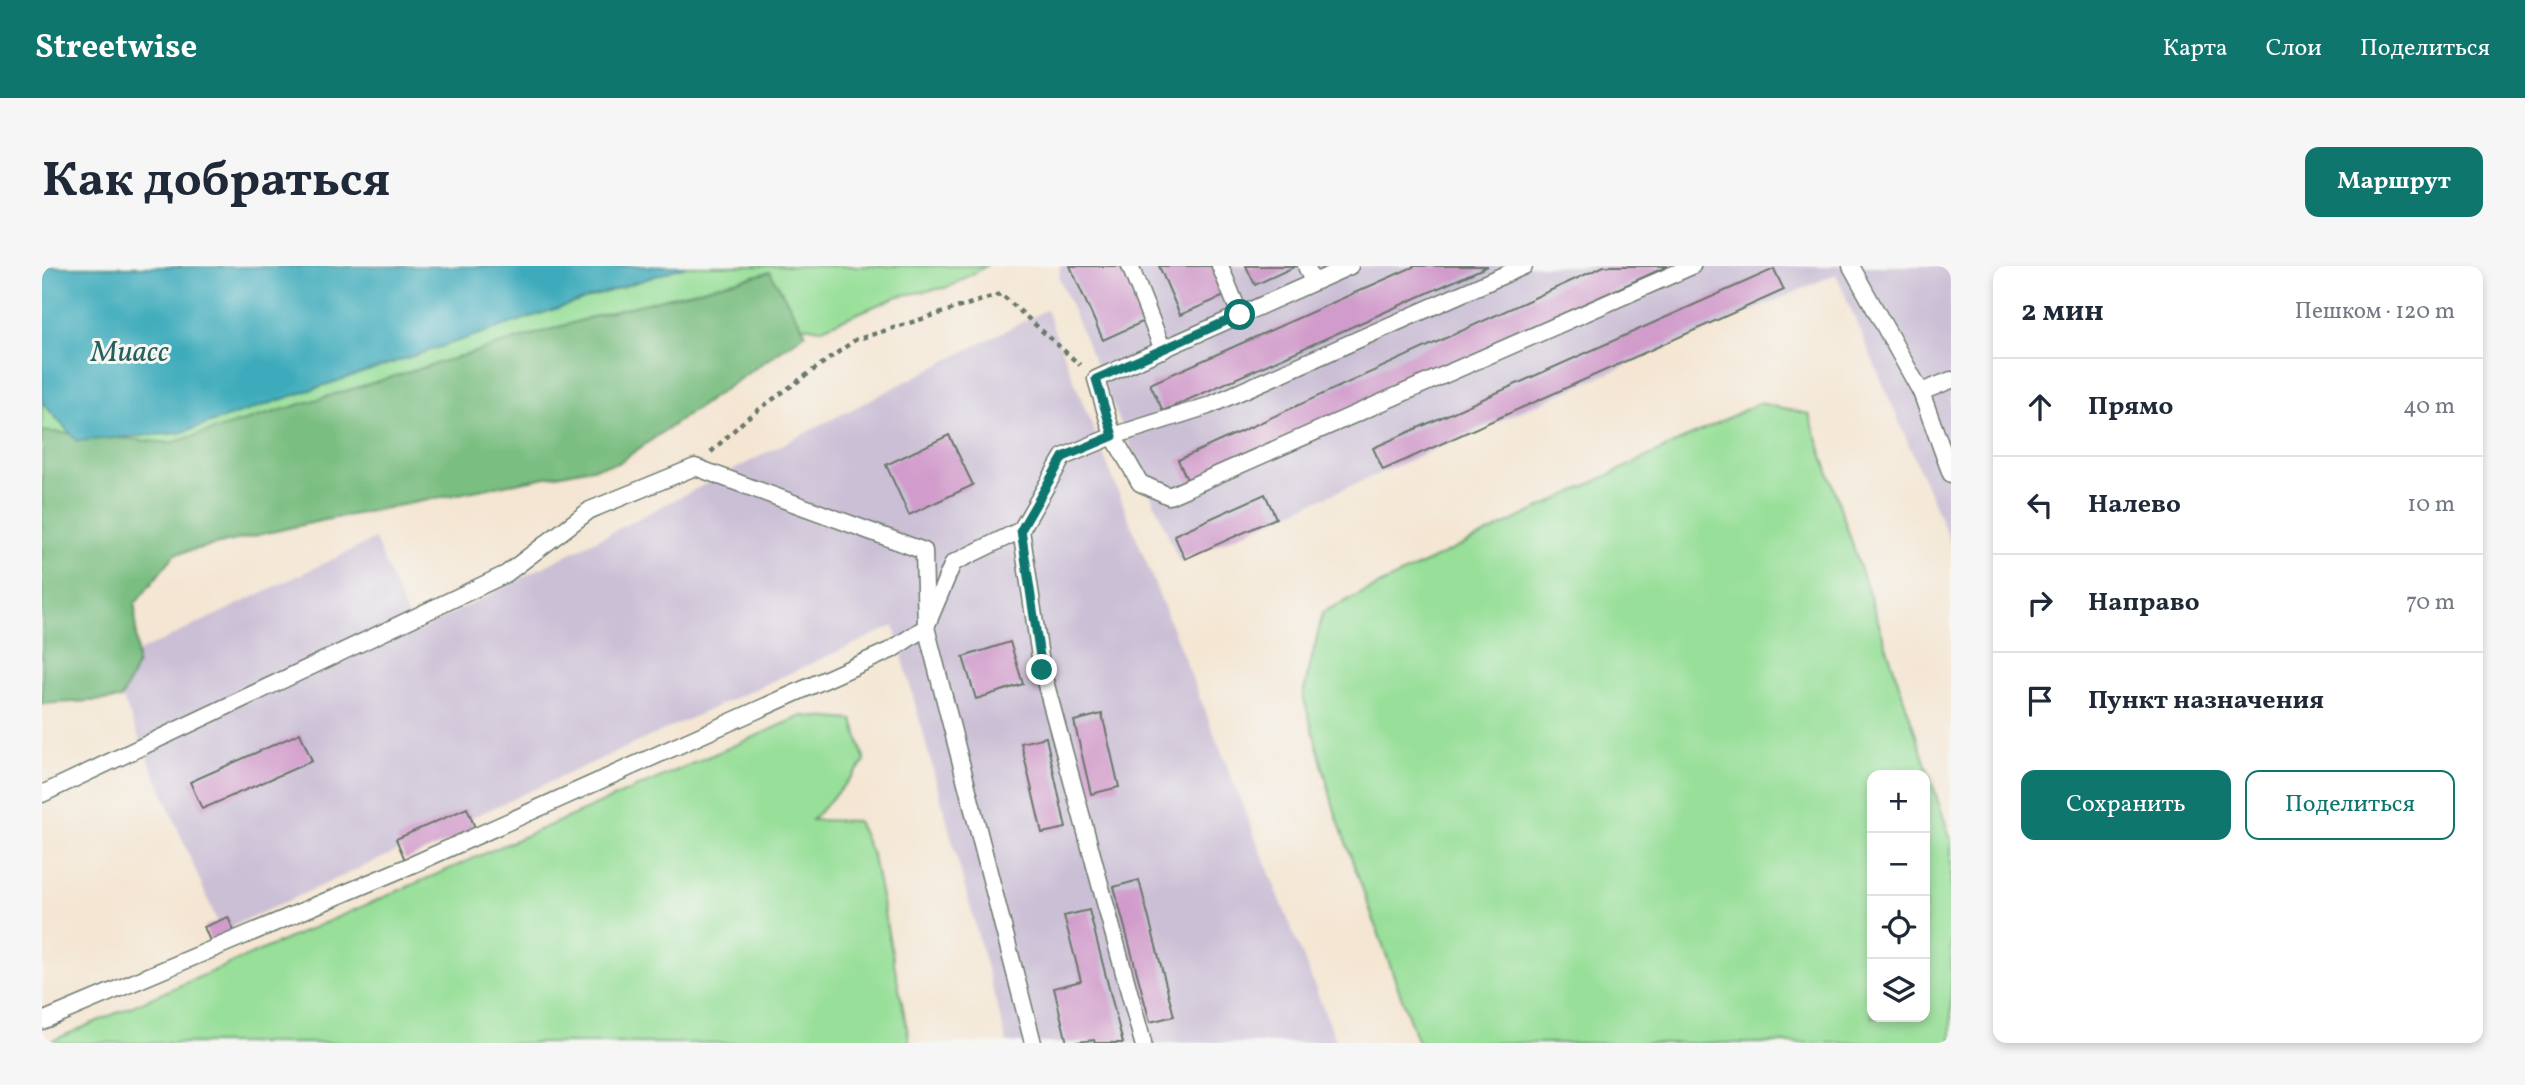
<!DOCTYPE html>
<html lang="ru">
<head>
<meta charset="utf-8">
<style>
	:root { --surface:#fff; --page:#f6f6f7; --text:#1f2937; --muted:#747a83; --line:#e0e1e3; --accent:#0f766e }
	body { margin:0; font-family:Vollkorn,serif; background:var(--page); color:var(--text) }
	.controls { position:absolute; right:21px; bottom:21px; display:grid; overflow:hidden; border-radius:14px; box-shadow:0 4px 10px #0003 }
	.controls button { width:63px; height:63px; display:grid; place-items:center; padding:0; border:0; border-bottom:2px solid var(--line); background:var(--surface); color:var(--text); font:35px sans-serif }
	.stop { position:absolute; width:21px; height:21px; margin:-16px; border:5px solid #0f766e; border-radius:50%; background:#fff }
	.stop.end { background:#0f766e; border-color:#fff; box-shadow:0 2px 7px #0008 }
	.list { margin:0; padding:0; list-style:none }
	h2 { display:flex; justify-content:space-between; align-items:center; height:91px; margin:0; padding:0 28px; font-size:30px }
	h2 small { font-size:23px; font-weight:400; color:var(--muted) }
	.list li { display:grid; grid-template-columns:46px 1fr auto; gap:21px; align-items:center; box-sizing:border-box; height:98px; padding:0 28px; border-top:2px solid var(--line) }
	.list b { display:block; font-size:26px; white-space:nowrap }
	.list em { font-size:23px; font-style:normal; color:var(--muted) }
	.actions { display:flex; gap:14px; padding:21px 28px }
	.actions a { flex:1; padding:16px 0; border:2px solid var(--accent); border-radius:14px; text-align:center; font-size:24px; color:var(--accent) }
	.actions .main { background:var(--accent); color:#fff }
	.icon { flex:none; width:38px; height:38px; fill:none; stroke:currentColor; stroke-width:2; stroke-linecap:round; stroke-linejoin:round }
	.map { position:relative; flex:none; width:1909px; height:777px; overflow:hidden; border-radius:14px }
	header { display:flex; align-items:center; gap:42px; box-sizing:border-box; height:98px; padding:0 35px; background:var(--accent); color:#fff }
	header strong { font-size:33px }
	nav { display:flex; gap:38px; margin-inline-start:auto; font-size:24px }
	.intro { display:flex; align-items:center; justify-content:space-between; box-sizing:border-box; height:168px; padding:0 42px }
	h1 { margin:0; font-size:49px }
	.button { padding:18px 32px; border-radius:14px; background:var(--accent); color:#fff; font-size:24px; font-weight:700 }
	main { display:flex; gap:42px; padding:0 42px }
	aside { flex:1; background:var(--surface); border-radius:14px; box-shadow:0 4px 10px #0003 }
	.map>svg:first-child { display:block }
	.industrial { fill:#cbbfd5 }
	.green { fill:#98df99; stroke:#5c8e66; stroke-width:2; fill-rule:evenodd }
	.forest { fill:#7abe81; stroke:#4c7e5a; stroke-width:2 }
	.water { fill:#3cabbb; stroke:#2e7478; stroke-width:2 }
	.building { fill:#d19ccb }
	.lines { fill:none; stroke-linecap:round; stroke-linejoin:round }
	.lane-casing { stroke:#6a786c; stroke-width:19 }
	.path { stroke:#6a786c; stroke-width:4.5; stroke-dasharray:5 5; stroke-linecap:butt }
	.lane { stroke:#fff; stroke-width:16 }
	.route { stroke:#0f766e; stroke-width:9 }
	.labels { text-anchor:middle; stroke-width:6; stroke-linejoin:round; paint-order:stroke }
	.water-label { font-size:30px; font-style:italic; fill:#285e5c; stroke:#f6f6f2 }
</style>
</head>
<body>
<header>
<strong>Streetwise</strong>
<nav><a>Карта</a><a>Слои</a><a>Поделиться</a></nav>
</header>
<div class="intro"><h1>Как добраться</h1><a class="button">Маршрут</a></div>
<main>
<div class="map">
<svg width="1909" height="777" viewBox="0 0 1909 777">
	<rect width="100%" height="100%" fill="#f6f6f2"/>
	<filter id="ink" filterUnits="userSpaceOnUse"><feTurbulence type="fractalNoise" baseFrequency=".0143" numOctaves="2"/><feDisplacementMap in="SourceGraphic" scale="14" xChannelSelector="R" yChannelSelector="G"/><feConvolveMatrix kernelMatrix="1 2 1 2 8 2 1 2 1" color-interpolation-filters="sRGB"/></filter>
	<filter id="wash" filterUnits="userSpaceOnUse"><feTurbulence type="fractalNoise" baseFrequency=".00686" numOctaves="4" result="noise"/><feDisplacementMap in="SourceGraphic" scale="28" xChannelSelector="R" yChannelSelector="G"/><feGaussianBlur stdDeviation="1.57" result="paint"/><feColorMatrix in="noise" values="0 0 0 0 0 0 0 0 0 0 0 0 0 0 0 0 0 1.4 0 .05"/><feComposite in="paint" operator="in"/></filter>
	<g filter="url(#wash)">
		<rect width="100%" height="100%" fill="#f4e6d3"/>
		<g class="industrial">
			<polygon points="1018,0 1909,0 1909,278 1794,8 1137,295 1017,12"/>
			<polygon points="1004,44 1295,777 965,777 852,360 179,665 67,400 333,273 372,367"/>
		</g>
		<g class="green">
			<polygon points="642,0 944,0 907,21 857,30 778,63 671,43 314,177 0,195 0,136 35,175"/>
			<path d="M1717 137 1767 148 1909 574V777H1376L1294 549 1261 429 1281 346ZM1830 509H1883V751H1830Z"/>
			<polygon points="760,450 811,454 823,496 770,554 815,555 831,591 868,777 5,777"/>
		</g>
		<polygon class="forest" points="728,6 764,67 576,197 278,255 133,288 93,338 95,399 79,433 0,438 0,165 129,177 557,49"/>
		<polygon class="water" points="644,0 138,167 35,175 0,136 0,1"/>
		<g id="blocks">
			<g class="building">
				<polygon points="1028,0 1083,0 1107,53 1061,74"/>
				<polygon points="1117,0 1172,0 1185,29 1138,49"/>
				<polygon points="1204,0 1254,0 1213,19"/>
				<polygon points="1373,0 1446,0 1121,145 1108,118"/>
				<polygon points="1562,0 1626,0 1147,218 1136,194"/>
				<polygon points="1732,3 1742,24 1341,204 1331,182"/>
				<polygon points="907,169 931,219 867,249 844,199"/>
				<polygon points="1223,228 1234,252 1143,293 1132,269"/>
				<polygon points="968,376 981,418 934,433 921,391"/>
				<polygon points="1060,448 1077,521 1049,528 1032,455"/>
				<polygon points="258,467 270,495 160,543 148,516"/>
				<polygon points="1004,471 1024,562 1000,567 979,477"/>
				<polygon points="425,542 434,564 363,594 354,573"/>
				<polygon points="1097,614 1132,750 1108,756 1072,621"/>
				<polygon points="1047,644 1081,777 1053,777 1052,774 1025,777 1012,722 1039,715 1022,650"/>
				<polygon points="186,651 194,670 170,680 162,661"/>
			</g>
		</g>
	</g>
	<g filter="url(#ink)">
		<use href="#blocks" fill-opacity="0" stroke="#6a786c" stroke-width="2"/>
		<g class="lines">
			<defs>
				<g id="lane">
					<polyline points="1088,0 1121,84"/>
					<polyline points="1178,0 1198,49"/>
					<polyline points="1264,0 1271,16"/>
					<polyline points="1308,0 1054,113 1071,170 1098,217 1127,230 1650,0"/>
					<polyline points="1809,0 1879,126 1909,208"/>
					<polyline points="1879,126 1909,114"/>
					<polyline points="979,264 1000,404 1101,777"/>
					<polyline points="0,528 464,308 548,244 653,201 882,285 884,361 991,777"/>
					<polyline points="0,755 372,598 849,384 884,361 911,297 979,264 1021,191 1071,170 1166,140 1482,0"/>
				</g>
			</defs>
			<use href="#lane" class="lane-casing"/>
			<polyline class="path" points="669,186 705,152 813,74 959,28 1038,99"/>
			<use href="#lane" class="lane"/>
		</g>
	</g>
	<g class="lines" filter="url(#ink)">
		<polyline class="route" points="1000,404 979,264 1021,191 1071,170 1054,113 1198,49"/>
	</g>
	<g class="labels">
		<g class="water-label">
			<text x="88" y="95">Миасс</text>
		</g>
	</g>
</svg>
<div class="controls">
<button>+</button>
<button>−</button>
<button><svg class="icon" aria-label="locate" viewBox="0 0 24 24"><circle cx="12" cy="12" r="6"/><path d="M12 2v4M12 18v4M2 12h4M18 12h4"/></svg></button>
<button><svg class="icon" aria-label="layers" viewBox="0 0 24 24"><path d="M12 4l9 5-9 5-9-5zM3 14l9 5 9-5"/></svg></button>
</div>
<div class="stop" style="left:1198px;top:49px"></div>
<div class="stop end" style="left:1000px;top:404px"></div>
</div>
<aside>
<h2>2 мин<small>Пешком · 120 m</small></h2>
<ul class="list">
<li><svg class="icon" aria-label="ahead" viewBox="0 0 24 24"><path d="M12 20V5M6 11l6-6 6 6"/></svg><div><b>Прямо</b></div><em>40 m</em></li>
<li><svg class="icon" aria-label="left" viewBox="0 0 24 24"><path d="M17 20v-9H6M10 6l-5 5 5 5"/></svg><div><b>Налево</b></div><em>10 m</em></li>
<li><svg class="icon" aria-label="right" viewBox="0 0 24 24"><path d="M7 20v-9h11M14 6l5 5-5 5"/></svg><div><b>Направо</b></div><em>70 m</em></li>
<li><svg class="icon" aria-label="arrive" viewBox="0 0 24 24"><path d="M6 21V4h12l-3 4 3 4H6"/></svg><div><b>Пункт назначения</b></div></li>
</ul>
<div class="actions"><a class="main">Сохранить</a><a>Поделиться</a></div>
</aside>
</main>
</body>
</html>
